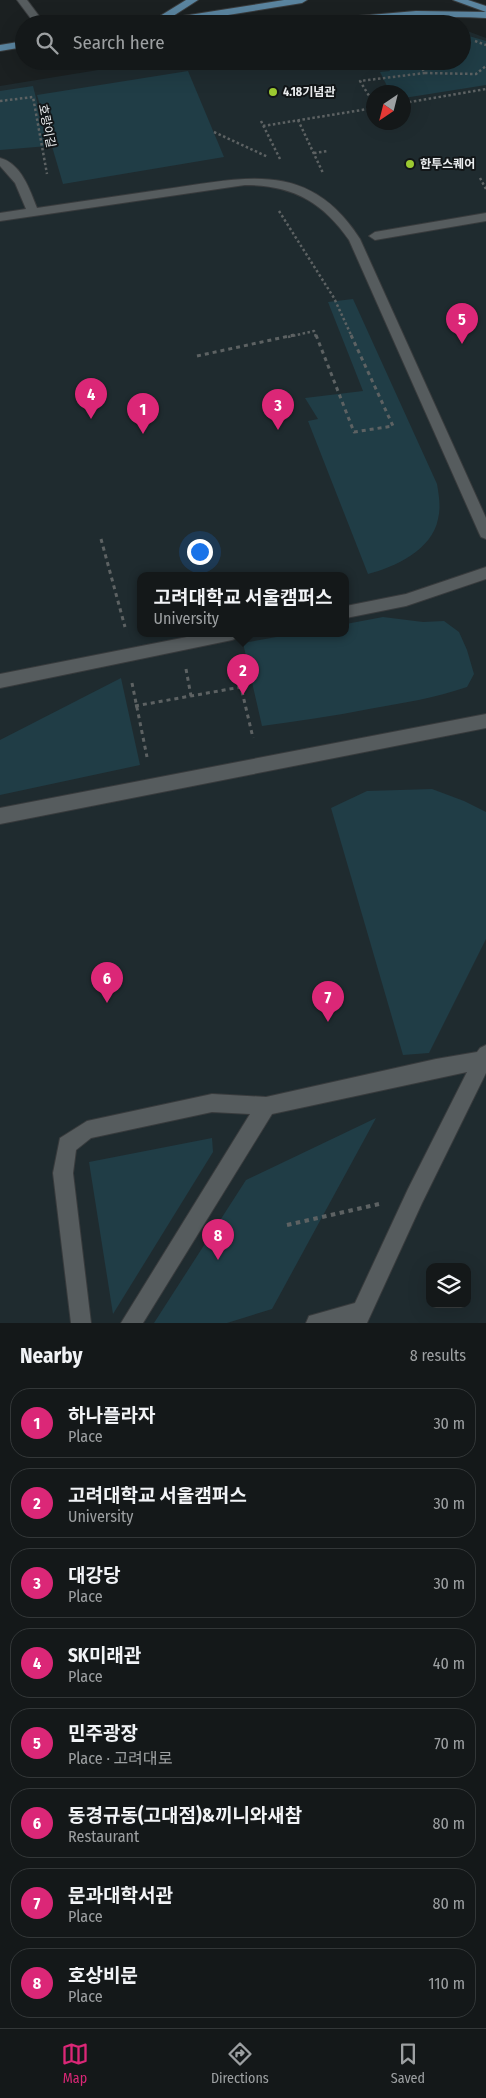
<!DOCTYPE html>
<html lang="en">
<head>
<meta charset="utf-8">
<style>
	:root { --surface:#141819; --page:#212526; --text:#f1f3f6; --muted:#9da0a2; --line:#333738; --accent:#db2777 }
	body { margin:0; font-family:"Fira Sans Condensed","Noto Sans KR",sans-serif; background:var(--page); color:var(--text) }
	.controls { position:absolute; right:15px; bottom:15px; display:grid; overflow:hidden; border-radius:10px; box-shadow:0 5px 20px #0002 }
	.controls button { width:45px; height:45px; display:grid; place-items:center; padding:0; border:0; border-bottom:1px solid var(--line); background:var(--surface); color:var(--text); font:25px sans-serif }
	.compass { position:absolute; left:366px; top:85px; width:45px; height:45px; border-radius:50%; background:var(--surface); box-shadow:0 5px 20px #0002; rotate:215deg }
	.you { position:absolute; left:199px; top:551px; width:18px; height:18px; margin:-12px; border:4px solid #fff; border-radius:50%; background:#1a73e8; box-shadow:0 0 0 8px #1a73e833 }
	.badge { display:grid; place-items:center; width:32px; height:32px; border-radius:50%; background:var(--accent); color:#fff; font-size:16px; font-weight:700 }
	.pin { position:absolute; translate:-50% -41px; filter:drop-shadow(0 1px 2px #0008) }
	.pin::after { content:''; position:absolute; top:26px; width:18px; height:15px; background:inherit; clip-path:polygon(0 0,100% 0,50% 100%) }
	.popup { position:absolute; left:137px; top:572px; width:212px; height:65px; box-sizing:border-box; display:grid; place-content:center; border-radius:10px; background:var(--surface); filter:drop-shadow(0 1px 4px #0005); font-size:16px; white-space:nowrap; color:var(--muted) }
	.popup b { font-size:19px; color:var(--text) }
	.popup::after { content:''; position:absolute; left:50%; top:100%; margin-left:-10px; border:10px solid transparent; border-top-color:var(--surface) }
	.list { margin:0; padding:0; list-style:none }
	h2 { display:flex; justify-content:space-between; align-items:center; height:65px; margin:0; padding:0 20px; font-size:21px }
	h2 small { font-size:16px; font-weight:400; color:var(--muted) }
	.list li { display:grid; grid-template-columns:32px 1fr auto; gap:15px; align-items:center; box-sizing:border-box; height:70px; margin:0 10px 10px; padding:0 10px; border:1px solid var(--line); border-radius:20px }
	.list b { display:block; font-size:19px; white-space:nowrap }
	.list p { margin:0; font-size:16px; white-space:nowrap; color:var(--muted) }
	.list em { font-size:16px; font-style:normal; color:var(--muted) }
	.icon { flex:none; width:28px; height:28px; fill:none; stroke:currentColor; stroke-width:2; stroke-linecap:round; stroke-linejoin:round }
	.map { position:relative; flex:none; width:486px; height:1323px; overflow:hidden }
	.search { position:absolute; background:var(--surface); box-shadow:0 5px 20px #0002; left:15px; right:15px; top:15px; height:55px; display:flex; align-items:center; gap:12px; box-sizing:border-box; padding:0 18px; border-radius:28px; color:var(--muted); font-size:19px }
	.sheet { height:705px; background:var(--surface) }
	nav { display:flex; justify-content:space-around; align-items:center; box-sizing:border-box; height:70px; border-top:1px solid var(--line); background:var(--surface); font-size:14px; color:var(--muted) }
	nav a { display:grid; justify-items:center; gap:2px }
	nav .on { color:var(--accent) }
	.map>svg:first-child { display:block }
	.built { fill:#1f2b2f; fill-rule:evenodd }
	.green { fill:#203d46 }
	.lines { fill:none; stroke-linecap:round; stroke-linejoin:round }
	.minor-casing { stroke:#383b3d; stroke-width:2 }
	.major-casing { stroke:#383b3d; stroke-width:2 }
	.path-far2 { stroke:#5d6263; stroke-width:2.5; stroke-dasharray:2.5 2.5; stroke-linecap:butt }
	.path-far1 { stroke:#5d6263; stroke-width:3; stroke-dasharray:4 4; stroke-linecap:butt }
	.path { stroke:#5d6263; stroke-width:4; stroke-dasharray:4.5 4.5; stroke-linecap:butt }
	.minor { fill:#565c5e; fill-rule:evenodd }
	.major { fill:#5a849f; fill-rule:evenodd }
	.poi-dot { fill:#9cca31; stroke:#121618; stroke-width:2 }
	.labels { text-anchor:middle; stroke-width:4; stroke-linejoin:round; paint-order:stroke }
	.far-poi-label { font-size:12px; font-weight:bold; fill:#eaedef; stroke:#121618; text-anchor:start }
	.far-street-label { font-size:12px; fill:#eaedef; stroke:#121618 }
</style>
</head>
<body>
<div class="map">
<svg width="486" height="1323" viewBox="0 0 486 1323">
	<rect width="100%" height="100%" fill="#1b2021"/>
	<path class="built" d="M462 29 486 38V1323H0V86L153 61H462ZM374 92H404V122H374ZM140 576H346V634H140ZM430 1267H467V1304H430Z"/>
	<g class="green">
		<polygon points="462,34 486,41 486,85 404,98 404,92 390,92 380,72 390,71 384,61 462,61"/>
		<polygon points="188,71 224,157 63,184 37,95"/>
		<polygon points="33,86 48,146 0,150 0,91"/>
		<path d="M353 299 437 484C439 496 441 507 438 519 432 550 395 567 368 574L308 421 318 419 305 398 363 391 328 302Z"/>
		<path d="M383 617 423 622 444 621 459 632 467 650 474 674 467 687C435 698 403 703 369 709 334 716 298 721 262 726L243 643 293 634H346V624Z"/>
		<polygon points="121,678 140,765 0,795 0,740"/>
		<polygon points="432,789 464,801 486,812 486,939 429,1053 403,1055 331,808 367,791"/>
		<polygon points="376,1118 272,1309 227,1323 154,1323 246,1180"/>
		<polygon points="212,1138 213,1152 113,1314 89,1162"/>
	</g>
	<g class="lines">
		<defs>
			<g id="minor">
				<polygon points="17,0 27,0 45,24 35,24"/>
				<path d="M0 158C21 163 30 190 37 208 80 202 123 195 166 189 245 178 309 159 360 239L486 518V539L481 537 479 533 349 240C322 201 291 185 245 185L0 221V213L26 209 15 183 0 166Z"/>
				<polygon points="486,213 486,221 375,240 369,236 375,232"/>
				<polygon points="486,567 486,579 406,606 346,618 346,606 406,594"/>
				<polygon points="202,634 239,634 237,638 232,640 0,688 0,674"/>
				<polygon points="486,714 486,728 0,824 0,808"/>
				<polygon points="486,1045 486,1073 422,1203 367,1323 306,1323 309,1316 355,1303 408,1189 467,1072 272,1114 143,1323 121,1323 250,1114 212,1112 91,1138 76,1150 73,1173 91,1323 71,1323 53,1173 60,1138 87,1121 212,1094 266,1097 436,1059 477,1052 480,1048"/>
			</g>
			<g id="major">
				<polygon points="186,0 198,0 170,18 284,0 307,0 302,3 172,24 147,24"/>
				<polygon points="453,0 468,0 486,6 486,12"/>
				<path d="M416 11 486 12V18C422 14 359 24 295 24L300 21Z"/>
				<polygon points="206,19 253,21 258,24 202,24 203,20"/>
				<polygon points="24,41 24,47 0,51 0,45"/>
			</g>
		</defs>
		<use href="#minor" class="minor-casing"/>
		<use href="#major" class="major-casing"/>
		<g class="path-far2">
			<polyline points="475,41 486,45"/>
			<polyline points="425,73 476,74 486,66"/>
			<polyline points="0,101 33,97 47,174"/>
			<polyline points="404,103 486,89"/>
			<polyline points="374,104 360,81 425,73 417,61"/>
			<polyline points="298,120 323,173"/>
			<polyline points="261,121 280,159"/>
			<polyline points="263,126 374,108"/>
			<polyline points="214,132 268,157"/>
			<polyline points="314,153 328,151"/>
			<polyline points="480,178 486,189"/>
			<polyline points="279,211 334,298 352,337"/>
			<polyline points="288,337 314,331 316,337"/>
		</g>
		<g class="path-far1">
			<polyline points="316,335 354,432 393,426 351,335"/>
			<polyline points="197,356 294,335"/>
			<polyline points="101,539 125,627"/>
			<polyline points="186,669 191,696"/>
			<polyline points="132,683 147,757"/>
			<polyline points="135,706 241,687 253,738"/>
		</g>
		<polyline class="path" points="287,1225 379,1204"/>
		<use href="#minor" class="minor"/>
		<use href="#major" class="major"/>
	</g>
	<g class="poi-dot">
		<circle cx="273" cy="92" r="5"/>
		<circle cx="410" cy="164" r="5"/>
	</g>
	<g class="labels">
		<g class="far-poi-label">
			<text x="283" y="96">4.18기념관</text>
			<text x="420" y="168">한투스퀘어</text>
		</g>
		<g class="far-street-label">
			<text transform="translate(47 126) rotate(79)" y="4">호랑이길</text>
		</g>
	</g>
</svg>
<div class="controls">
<button><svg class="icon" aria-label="layers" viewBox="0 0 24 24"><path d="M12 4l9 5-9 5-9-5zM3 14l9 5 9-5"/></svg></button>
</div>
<svg class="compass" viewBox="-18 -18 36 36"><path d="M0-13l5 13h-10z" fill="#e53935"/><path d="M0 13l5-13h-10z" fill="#9da0a2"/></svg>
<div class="you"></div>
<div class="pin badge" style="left:143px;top:434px">1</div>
<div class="pin badge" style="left:243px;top:695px">2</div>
<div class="popup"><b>고려대학교 서울캠퍼스</b>University</div>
<div class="pin badge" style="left:278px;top:430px">3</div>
<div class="pin badge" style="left:91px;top:419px">4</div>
<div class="pin badge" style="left:462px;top:344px">5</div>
<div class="pin badge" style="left:107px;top:1003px">6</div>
<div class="pin badge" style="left:328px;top:1022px">7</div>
<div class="pin badge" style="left:218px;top:1260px">8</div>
<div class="search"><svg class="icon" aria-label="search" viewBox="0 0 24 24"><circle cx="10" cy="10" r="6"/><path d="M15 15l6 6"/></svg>Search here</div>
</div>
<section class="sheet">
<h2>Nearby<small>8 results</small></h2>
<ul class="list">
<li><span class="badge">1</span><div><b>하나플라자</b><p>Place</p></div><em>30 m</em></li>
<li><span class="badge">2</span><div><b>고려대학교 서울캠퍼스</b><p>University</p></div><em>30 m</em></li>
<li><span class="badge">3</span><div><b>대강당</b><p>Place</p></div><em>30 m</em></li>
<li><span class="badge">4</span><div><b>SK미래관</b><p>Place</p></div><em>40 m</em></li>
<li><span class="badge">5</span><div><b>민주광장</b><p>Place · 고려대로</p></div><em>70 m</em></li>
<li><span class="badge">6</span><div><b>동경규동(고대점)&amp;끼니와새참</b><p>Restaurant</p></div><em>80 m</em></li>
<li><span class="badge">7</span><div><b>문과대학서관</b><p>Place</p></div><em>80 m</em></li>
<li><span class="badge">8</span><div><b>호상비문</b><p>Place</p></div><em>110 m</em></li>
</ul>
</section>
<nav>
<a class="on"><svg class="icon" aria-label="map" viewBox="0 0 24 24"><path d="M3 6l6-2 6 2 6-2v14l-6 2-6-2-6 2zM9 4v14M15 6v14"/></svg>Map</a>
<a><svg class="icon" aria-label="directions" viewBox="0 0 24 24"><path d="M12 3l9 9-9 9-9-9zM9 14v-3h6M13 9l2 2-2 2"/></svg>Directions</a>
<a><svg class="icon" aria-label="saved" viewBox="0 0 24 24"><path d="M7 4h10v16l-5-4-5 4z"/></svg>Saved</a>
</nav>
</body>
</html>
